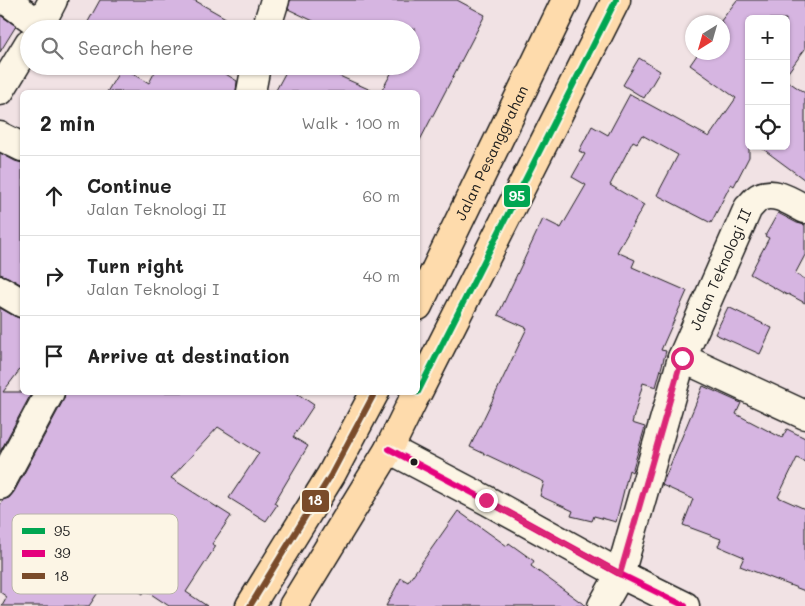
<!DOCTYPE html>
<html lang="en">
<head>
<meta charset="utf-8">
<style>
	:root { --surface:#fff; --page:#f6f6f6; --text:#222; --muted:#767676; --line:#e0e0e0 }
	body { margin:0; font-family:Mali,sans-serif; background:var(--page); color:var(--text) }
	.controls { position:absolute; right:15px; top:15px; display:grid; overflow:hidden; border-radius:8px; box-shadow:0 1px 4px #0004 }
	.controls button { width:45px; height:45px; display:grid; place-items:center; padding:0; border:0; border-bottom:1px solid var(--line); background:var(--surface); color:var(--text); font:25px sans-serif }
	.compass { position:absolute; left:685px; top:15px; width:45px; height:45px; border-radius:50%; background:var(--surface); box-shadow:0 1px 4px #0004; rotate:217deg }
	.stop { position:absolute; width:15px; height:15px; margin:-11px; border:4px solid #db2777; border-radius:50%; background:#fff }
	.stop.end { background:#db2777; border-color:#fff; box-shadow:0 1px 5px #0008 }
	.list { margin:0; padding:0; list-style:none }
	h2 { display:flex; justify-content:space-between; align-items:center; height:65px; margin:0; padding:0 20px; font-size:21px }
	h2 small { font-size:16px; font-weight:400; color:var(--muted) }
	.list li { display:grid; grid-template-columns:32px 1fr auto; gap:15px; align-items:center; box-sizing:border-box; height:80px; padding:0 20px; border-top:1px solid var(--line) }
	.list b { display:block; font-size:19px; white-space:nowrap }
	.list p { margin:0; font-size:16px; white-space:nowrap; color:var(--muted) }
	.list em { font-size:16px; font-style:normal; color:var(--muted) }
	.icon { flex:none; width:28px; height:28px; fill:none; stroke:currentColor; stroke-width:2; stroke-linecap:round; stroke-linejoin:round }
	.map { position:relative; flex:none; width:805px; height:606px; overflow:hidden }
	.search { position:absolute; background:var(--surface); box-shadow:0 1px 4px #0004; left:20px; top:20px; width:400px; height:55px; display:flex; align-items:center; gap:12px; box-sizing:border-box; padding:0 18px; border-radius:28px; color:var(--muted); font-size:19px }
	.panel { position:absolute; background:var(--surface); box-shadow:0 1px 4px #0004; left:20px; top:90px; width:400px; height:305px; border-radius:8px }
	.map>svg:first-child { display:block }
	.building { fill:#d6b5e1; stroke:#1c1c1c }
	.lines { fill:none; stroke-linecap:round; stroke-linejoin:round }
	.minor-casing { stroke:#1c1c1c; stroke-width:31 }
	.major-casing { stroke:#1c1c1c; stroke-width:31 }
	.minor { stroke:#fcf5e5; stroke-width:28 }
	.major { stroke:#fedbac; stroke-width:28 }
	.bus-1-casing { stroke:#fcf5e5; stroke-width:10 }
	.bus-2-casing { stroke:#fcf5e5; stroke-width:10 }
	.bus-3-casing { stroke:#fcf5e5; stroke-width:10 }
	.bus-1 { stroke:#00a651; stroke-width:6 }
	.bus-2 { stroke:#e5007d; stroke-width:6 }
	.bus-3 { stroke:#7a4b2a; stroke-width:6 }
	.route { stroke:#db2777; stroke-width:6 }
	.bus-dot { fill:#1c1c1c; stroke:#fcf5e5; stroke-width:2 }
	.labels { text-anchor:middle; stroke-width:5; stroke-linejoin:round; paint-order:stroke }
	.street-label { font-size:15px; fill:#1c1c1c; stroke:#fcf5e5 }
	.key { fill:#fcf5e5; stroke:#b9b4a9; stroke-width:1 }
	.key-label { font-size:14px; fill:#1c1c1c }
	.line-badge { stroke:#fcf5e5; stroke-width:2 }
	.badge-label { font-size:14px; text-anchor:middle; font-weight:bold; fill:#fff }
</style>
</head>
<body>
<div class="map">
<svg width="805" height="606" viewBox="0 0 805 606">
	<rect width="100%" height="100%" fill="#f1e2e4"/>
	<filter id="ink" filterUnits="userSpaceOnUse"><feTurbulence type="fractalNoise" baseFrequency=".02" numOctaves="2"/><feDisplacementMap in="SourceGraphic" scale="10" xChannelSelector="R" yChannelSelector="G"/><feConvolveMatrix kernelMatrix="1 2 1 2 8 2 1 2 1" color-interpolation-filters="sRGB"/></filter>
	<g filter="url(#ink)">
		<g class="building">
			<polygon points="100,0 194,0 245,29 84,29"/>
			<polygon points="290,0 457,0 485,15 418,144 418,92 381,92 395,66 411,66 411,35 415,29 330,29 288,9"/>
			<polygon points="737,0 805,0 805,49 786,75 786,19 749,19 749,157 734,186 731,184 711,223 657,195 678,155 642,135 637,143 633,141 610,185 644,205 617,252 635,260 632,267 687,291 661,350 666,351 656,387 643,383 632,423 645,427 632,472 629,470 616,522 594,516 592,521 571,516 573,511 540,496 544,482 470,447 527,328 498,315 543,219 561,228 586,185 572,177 585,154 579,151 592,126 608,135 630,94 709,137 736,98 690,65 699,52 722,52 722,22 720,22"/>
			<polygon points="0,15 16,26 0,52"/>
			<polygon points="639,58 660,71 644,98 623,85"/>
			<polygon points="158,66 213,66 237,81 236,92 107,92 122,67 149,83"/>
			<polygon points="289,66 313,66 323,72 324,69 375,92 275,92"/>
			<polygon points="786,80 805,93 805,180 759,146 786,146"/>
			<polygon points="0,153 15,161 22,163 22,285 8,277 0,274"/>
			<polygon points="778,213 797,223 805,225 805,255 795,274 805,279 805,303 788,294 787,295 750,274 769,238 765,236"/>
			<polygon points="728,307 772,328 760,354 715,334"/>
			<polygon points="0,308 14,316 22,319 22,367 3,392 32,392 0,452"/>
			<polygon points="703,386 741,403 736,414 782,438 787,429 805,438 805,462 797,458 778,497 805,509 805,591 740,566 744,557 718,546 721,539 683,525 693,499 662,485"/>
			<polygon points="65,392 295,392 314,405 293,437 308,446 274,503 277,505 266,521 229,498 259,453 218,427 171,478 231,516 212,544 216,546 186,592 207,606 169,606 145,590 143,594 111,573 89,606 2,606 7,597 0,592 0,505 3,500 9,498 14,492 64,399"/>
			<polygon points="458,511 507,546 509,543 534,561 531,566 586,606 386,606 401,578 408,582"/>
		</g>
		<g class="lines">
			<defs>
				<g id="minor">
					<polyline points="6,0 40,25"/>
					<polyline points="38,29 53,0"/>
					<polyline points="266,29 275,0"/>
					<polyline points="0,91 29,43"/>
					<polyline points="251,92 256,66"/>
					<polyline points="0,136 22,147"/>
					<polyline points="0,290 22,303"/>
					<polyline points="682,358 805,415"/>
					<polyline points="389,449 486,500 620,574 685,606"/>
					<polyline points="0,485 50,392"/>
					<path id="s1" d="M602 606 620 574 682 358 748 208C752 205 755 199 760 197 775 190 792 202 805 209"/>
				</g>
				<g id="major">
					<path id="s2" d="M418 306 566 0"/>
					<polyline points="418,392 616,0"/>
					<polyline points="250,606 331,475 375,392"/>
					<polyline points="293,606 389,449 417,392"/>
				</g>
			</defs>
			<use href="#minor" class="minor-casing"/>
			<use href="#major" class="major-casing"/>
			<use href="#minor" class="minor"/>
			<use href="#major" class="major"/>
			<defs>
				<polyline id="bus-1" points="418,392 616,0"/>
				<polyline id="bus-2" points="389,449 486,500 620,574 685,606"/>
				<polyline id="bus-3" points="250,606 331,475 375,392"/>
			</defs>
			<use href="#bus-1" class="bus-1-casing"/>
			<use href="#bus-2" class="bus-2-casing"/>
			<use href="#bus-3" class="bus-3-casing"/>
			<use href="#bus-1" class="bus-1"/>
			<use href="#bus-2" class="bus-2"/>
			<use href="#bus-3" class="bus-3"/>
		</g>
	</g>
	<g class="lines" filter="url(#ink)">
		<polyline class="route" points="486,500 620,574 682,358"/>
	</g>
	<circle class="bus-dot" cx="414" cy="462" r="4.5"/>
	<g class="labels">
		<g class="street-label">
			<text dy="5" stroke="none"><textPath href="#s2" startOffset="170">Jalan Pesanggrahan</textPath></text>
			<text dy="5" stroke="none"><textPath href="#s1" startOffset="358">Jalan Teknologi II</textPath></text>
		</g>
	</g>
	<rect x="12" y="514" width="166" height="80" rx="8" class="key"/>
	<rect x="22" y="528" width="23" height="6" fill="#00a651"/>
	<rect x="22" y="550" width="23" height="7" fill="#e5007d"/>
	<rect x="22" y="573" width="23" height="6" fill="#7a4b2a"/>
	<g class="key-label">
		<text x="54" y="536">95</text>
		<text x="54" y="558">39</text>
		<text x="54" y="581">18</text>
	</g>
	<g class="line-badge">
		<rect x="503" y="184" width="28" height="24" rx="5" fill="#00a651"/>
		<rect x="301" y="489" width="29" height="24" rx="5" fill="#7a4b2a"/>
	</g>
	<g class="badge-label">
		<text x="517" y="201">95</text>
		<text x="315" y="505">18</text>
	</g>
</svg>
<div class="controls">
<button>+</button>
<button>−</button>
<button><svg class="icon" aria-label="locate" viewBox="0 0 24 24"><circle cx="12" cy="12" r="6"/><path d="M12 2v4M12 18v4M2 12h4M18 12h4"/></svg></button>
</div>
<svg class="compass" viewBox="-18 -18 36 36"><path d="M0-13l5 13h-10z" fill="#e53935"/><path d="M0 13l5-13h-10z" fill="#767676"/></svg>
<div class="stop" style="left:682px;top:358px"></div>
<div class="stop end" style="left:486px;top:500px"></div>
<div class="search"><svg class="icon" aria-label="search" viewBox="0 0 24 24"><circle cx="10" cy="10" r="6"/><path d="M15 15l6 6"/></svg>Search here</div>
<section class="panel">
<h2>2 min<small>Walk · 100 m</small></h2>
<ul class="list">
<li><svg class="icon" aria-label="ahead" viewBox="0 0 24 24"><path d="M12 20V5M6 11l6-6 6 6"/></svg><div><b>Continue</b><p>Jalan Teknologi II</p></div><em>60 m</em></li>
<li><svg class="icon" aria-label="right" viewBox="0 0 24 24"><path d="M7 20v-9h11M14 6l5 5-5 5"/></svg><div><b>Turn right</b><p>Jalan Teknologi I</p></div><em>40 m</em></li>
<li><svg class="icon" aria-label="arrive" viewBox="0 0 24 24"><path d="M6 21V4h12l-3 4 3 4H6"/></svg><div><b>Arrive at destination</b></div></li>
</ul>
</section>
</div>
</body>
</html>
